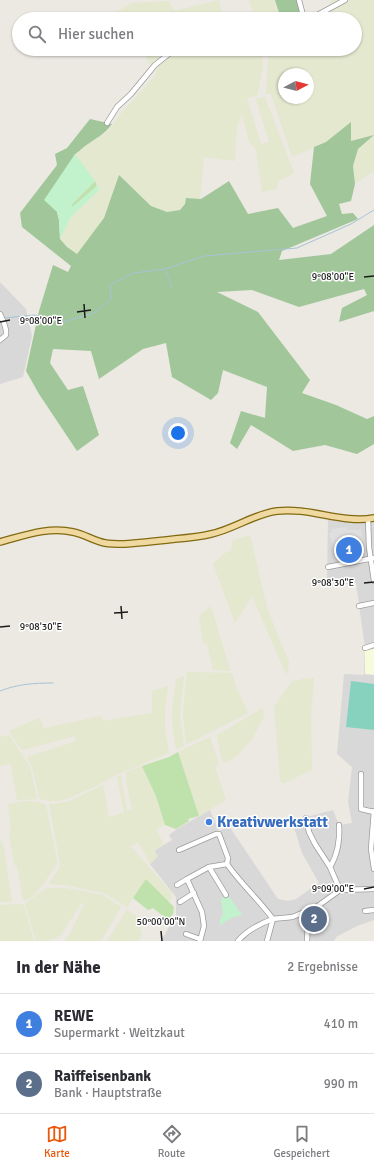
<!DOCTYPE html>
<html lang="de">
<head>
<meta charset="utf-8">
<style>
	:root { --surface:#fff; --page:#f7f7f7; --text:#2b2b33; --muted:#7c7c81; --line:#e1e1e2; --accent:#ea580c }
	body { margin:0; font-family:Signika,sans-serif; background:var(--page); color:var(--text) }
	.compass { position:absolute; left:278px; top:68px; width:36px; height:36px; border-radius:50%; background:var(--surface); box-shadow:0 1px 3px #0004; rotate:83deg }
	.you { position:absolute; left:178px; top:433px; width:14px; height:14px; margin:-10px; border:3px solid #fff; border-radius:50%; background:#1a73e8; box-shadow:0 0 0 6px #1a73e833 }
	.badge { display:grid; place-items:center; width:26px; height:26px; border-radius:50%; background:var(--accent); color:#fff; font-size:13px; font-weight:700 }
	.pin { position:absolute; translate:-50% -50%; border:2px solid #fff; box-shadow:0 1px 4px #0006 }
	.list { margin:0; padding:0; list-style:none }
	h2 { display:flex; justify-content:space-between; align-items:center; height:52px; margin:0; padding:0 16px; font-size:17px }
	h2 small { font-size:13px; font-weight:400; color:var(--muted) }
	.list li { display:grid; grid-template-columns:26px 1fr auto; gap:12px; align-items:center; box-sizing:border-box; height:60px; padding:0 16px; border-top:1px solid var(--line) }
	.list b { display:block; font-size:15px; white-space:nowrap }
	.list p { margin:0; font-size:13px; white-space:nowrap; color:var(--muted) }
	.list em { font-size:13px; font-style:normal; color:var(--muted) }
	.icon { flex:none; width:22px; height:22px; fill:none; stroke:currentColor; stroke-width:2; stroke-linecap:round; stroke-linejoin:round }
	.map { position:relative; flex:none; width:374px; height:941px; overflow:hidden }
	.search { position:absolute; background:var(--surface); box-shadow:0 1px 3px #0004; left:12px; right:12px; top:12px; height:44px; display:flex; align-items:center; gap:10px; box-sizing:border-box; padding:0 14px; border-radius:22px; color:var(--muted); font-size:15px }
	.sheet { height:172px; background:var(--surface) }
	nav { display:flex; justify-content:space-around; align-items:center; box-sizing:border-box; height:56px; border-top:1px solid var(--line); background:var(--surface); font-size:11px; color:var(--muted) }
	nav a { display:grid; justify-items:center; gap:2px }
	nav .on { color:var(--accent) }
	.map>svg:first-child { display:block }
	.residential { fill:#d9d8d8 }
	.education { fill:#f6fbdb }
	.farmland { fill:#e3e8ce; fill-rule:evenodd }
	.grass { fill:#bfe1ac }
	.forest { fill:#a1c69a }
	.park { fill:#c1f2cb }
	.pitch { fill:#87d2bf }
	.parking { fill:#dfdfdf }
	.lines { fill:none; stroke-linecap:round; stroke-linejoin:round }
	.stream { stroke:#a6c4d4; stroke-width:1 }
	.minor-casing { stroke:#9c9c9c; stroke-width:6 }
	.major-casing { stroke:#816a10; stroke-width:8 }
	.minor { stroke:#fff; stroke-width:4.5 }
	.major { stroke:#f0d8a1; stroke-width:5.5 }
	.ticks { fill:none; stroke:#1b1b1b; stroke-width:1.5 }
	.shop-dot { fill:#3f7fe0; stroke:#fff; stroke-width:1.5 }
	.labels { text-anchor:middle; stroke-width:3; stroke-linejoin:round; paint-order:stroke }
	.shop-label { font-size:15px; font-weight:bold; fill:#366cbe; stroke:#fff; text-anchor:start }
	.ticks-label { font-size:10px; text-anchor:middle; fill:#1b1b1b; stroke:#fff; stroke-width:3; stroke-linejoin:round; paint-order:stroke }
</style>
</head>
<body>
<div class="map">
<svg width="374" height="941" viewBox="0 0 374 941">
	<rect width="100%" height="100%" fill="#ebe9e1"/>
	<g class="residential">
		<polygon points="0,282 26,309 32,336 23,377 0,384"/>
		<polygon points="328,515 374,518 374,920 357,926 336,937 334,941 160,941 164,936 176,915 176,897 150,864 158,856 154,851 172,840 169,835 177,829 210,810 219,831 229,826 278,899 288,901 296,899 319,883 302,853 292,821 333,810 339,825 352,823 348,802 352,767 337,754 344,674 364,675 365,648 356,583 327,586"/>
	</g>
	<polygon class="education" points="374,648 374,675 365,674 365,650"/>
	<g class="farmland">
		<polygon points="219,0 223,19 113,19 111,15 132,3 169,1 174,11"/>
		<polygon points="249,0 275,0 281,19 256,19"/>
		<path d="M331 0H374V171L355 184 353 167 358 149 373 135 351 141V123L326 142 292 157 271 94H266L268 56 267 49H355V19H313L330 9ZM284 74H308V98H284Z"/>
		<polygon points="142,49 167,49 150,65"/>
		<polygon points="180,49 262,49 263,67 257,96 247,98 261,144 269,142 256,99 265,97 294,173 279,181 276,189 262,192 256,150 249,141 242,114 237,127 235,161 204,157 200,199 186,198 185,204 180,210 167,212 151,206 119,175 104,218 78,254 67,247 60,239 70,218 100,189 75,154 80,152 84,147 108,131 122,112 155,76 159,65"/>
		<polygon points="250,535 267,607 277,634 289,661 288,672 286,674 252,596 235,623 213,564 225,553 231,551 233,540"/>
		<polygon points="211,606 230,670 230,671 213,670 207,644 203,643 199,616"/>
		<polygon points="187,672 232,673 237,689 248,713 187,744 186,744 183,713"/>
		<polygon points="183,676 184,677 181,699 180,716 184,746 176,749 173,732 172,713 173,701 176,680"/>
		<polygon points="314,678 311,714 312,770 282,784 280,780 274,707 292,681 303,679"/>
		<polygon points="168,686 165,708 165,729 169,753 116,775 94,787 72,797 59,801 50,801 40,799 32,767 27,757 76,741 75,736 22,750 9,731 39,718 44,728 101,716 103,721 152,713 152,691"/>
		<polygon points="263,708 264,717 252,739 237,756 225,763 222,761 217,735"/>
		<polygon points="9,735 30,767 37,799 17,800 11,764 0,766 0,737"/>
		<polygon points="210,737 219,764 215,767 226,800 199,816 178,752"/>
		<polygon points="142,766 156,796 165,825 156,829 164,845 154,850 158,856 150,864 144,852 138,842 131,847 171,892 172,899 167,902 146,879 127,907 104,893 65,885 51,884 49,883 59,869 60,863 49,804 67,802 103,785 109,817 124,813 117,777 121,775 127,811 132,810 126,782 126,772"/>
		<polygon points="26,801 39,802 46,805 57,860 57,864 44,883 34,895 27,900 23,900 17,866 15,866 9,837 11,826 8,804"/>
		<polygon points="0,840 3,843 12,902 0,902"/>
		<polygon points="46,888 65,888 103,895 121,907 101,941 65,941 71,932 84,904 82,902 61,935 49,941 36,941 25,904"/>
		<polygon points="21,904 24,906 34,941 0,941 0,905"/>
		<polygon points="127,910 136,916 142,934 139,941 107,941"/>
	</g>
	<g class="grass">
		<polygon points="95,181 97,186 72,208 72,204"/>
		<polygon points="178,752 199,816 188,819 189,821 176,829 165,825 156,796 142,766 169,757"/>
		<polygon points="146,879 174,907 173,914 168,920 153,908 148,910 133,898"/>
	</g>
	<g class="forest">
		<polygon points="275,0 297,0 302,19 281,19"/>
		<path d="M90 119 112 124C105 134 95 139 85 146 81 149 79 152 75 154L57 212 59 220 60 239 67 247 77 254 104 218 119 175 151 206 167 212 180 210 185 204 186 198 201 199 229 181 248 214 278 208 293 228 327 216 310 184 314 147 326 142 351 122V141L374 135 358 149 353 166 355 184 351 201 339 204 342 214 353 213 358 219 282 251 279 260 331 254 374 225V311L339 322 342 308 367 295 364 289 299 307 252 290 217 292 258 312 310 380 302 393 336 405 367 419 374 416V444L357 454 325 445 293 451 251 425 237 449 230 443 241 411 265 418 267 387 223 370 218 393 211 400 172 377 166 343 143 349 99 379 91 351 53 349 50 363 68 390 83 386 99 435 77 451 39 394 26 371 39 311 53 265 68 272 71 266 22 227 20 213 57 165 55 154 67 148Z"/>
	</g>
	<g class="park">
		<polygon points="75,154 95,181 72,204 72,207 97,186 100,189 70,218 60,239 59,220 57,212 44,200"/>
		<polygon points="228,895 242,915 231,918 220,925 220,920 223,914 221,899"/>
	</g>
	<polygon class="pitch" points="351,681 374,684 374,730 346,727"/>
	<polygon class="parking" points="347,527 347,530 361,530 363,541 333,547 329,533 332,532 331,529"/>
	<g class="lines">
		<g class="stream">
			<polyline points="165,269 172,288"/>
			<polyline points="5,318 34,315 63,322 94,313 111,299 110,285 133,273 165,269 204,256 297,248 351,224 374,210"/>
			<path d="M0 691C18 684 34 683 53 683"/>
		</g>
		<defs>
			<g id="minor">
				<polyline points="299,0 304,19"/>
				<polyline points="310,19 345,0"/>
				<polyline points="107,123 117,107 131,94 155,65 175,49"/>
				<path d="M0 314C3 321 7 327 6 335L0 340"/>
				<polyline points="368,519 369,547 374,581"/>
				<polyline points="328,567 348,563 374,558"/>
				<polyline points="359,606 374,603"/>
				<polyline points="365,648 374,645"/>
				<polyline points="361,774 361,809 374,812"/>
				<polyline points="374,811 371,849 374,869"/>
				<polyline points="306,818 309,832 315,844 330,867 340,890"/>
				<polyline points="179,850 216,834 219,834 228,858 227,864"/>
				<polyline points="209,867 226,895"/>
				<path d="M330 867C338 854 340 840 339 825"/>
				<polyline points="187,879 202,912 204,926 200,941"/>
				<path d="M177 885 187 879 209 867 227 864C241 884 259 900 273 919"/>
				<polyline points="180,902 194,893"/>
				<polyline points="365,911 374,910"/>
				<polyline points="186,934 200,939"/>
				<path d="M238 941C246 931 261 923 273 919 279 918 285 918 292 917 299 915 302 911 310 914"/>
				<polyline points="267,941 273,919"/>
				<polyline points="307,941 308,921 310,914 315,908 340,890 374,889"/>
			</g>
			<path id="major" d="M0 542C23 536 49 526 73 532 84 534 94 541 105 543 111 544 118 544 124 544 141 543 158 541 175 539 187 538 199 537 211 534 234 529 254 514 277 511 310 507 342 524 374 518"/>
		</defs>
		<use href="#minor" class="minor-casing"/>
		<use href="#major" class="major-casing"/>
		<use href="#minor" class="minor"/>
		<use href="#major" class="major"/>
	</g>
	<path class="ticks" d="M364 277 374 276M84 304 85 318M77 312 91 310M0 322 10 320M364 583 374 582M121 606 122 619M114 613 128 612M0 627 10 626M364 889 374 887M161 931 162 941"/>
	<circle class="shop-dot" cx="209" cy="822" r="4"/>
	<g class="labels">
		<g class="shop-label">
			<text x="217" y="827">Kreativwerkstatt</text>
		</g>
	</g>
	<g class="ticks-label">
		<text x="333" y="280">9°08'00"E</text>
		<text x="41" y="324">9°08'00"E</text>
		<text x="333" y="586">9°08'30"E</text>
		<text x="41" y="630">9°08'30"E</text>
		<text x="333" y="892">9°09'00"E</text>
		<text x="161" y="925">50°00'00"N</text>
	</g>
</svg>
<svg class="compass" viewBox="-18 -18 36 36"><path d="M0-13l5 13h-10z" fill="#e53935"/><path d="M0 13l5-13h-10z" fill="#7c7c81"/></svg>
<div class="you"></div>
<div class="pin badge" style="left:349px;top:550px;background:#3f7fe0">1</div>
<div class="pin badge" style="left:314px;top:919px;background:#5c6f8a">2</div>
<div class="search"><svg class="icon" aria-label="search" viewBox="0 0 24 24"><circle cx="10" cy="10" r="6"/><path d="M15 15l6 6"/></svg>Hier suchen</div>
</div>
<section class="sheet">
<h2>In der Nähe<small>2 Ergebnisse</small></h2>
<ul class="list">
<li><span class="badge" style="background:#3f7fe0">1</span><div><b>REWE</b><p>Supermarkt · Weitzkaut</p></div><em>410 m</em></li>
<li><span class="badge" style="background:#5c6f8a">2</span><div><b>Raiffeisenbank</b><p>Bank · Hauptstraße</p></div><em>990 m</em></li>
</ul>
</section>
<nav>
<a class="on"><svg class="icon" aria-label="map" viewBox="0 0 24 24"><path d="M3 6l6-2 6 2 6-2v14l-6 2-6-2-6 2zM9 4v14M15 6v14"/></svg>Karte</a>
<a><svg class="icon" aria-label="directions" viewBox="0 0 24 24"><path d="M12 3l9 9-9 9-9-9zM9 14v-3h6M13 9l2 2-2 2"/></svg>Route</a>
<a><svg class="icon" aria-label="saved" viewBox="0 0 24 24"><path d="M7 4h10v16l-5-4-5 4z"/></svg>Gespeichert</a>
</nav>
</body>
</html>
